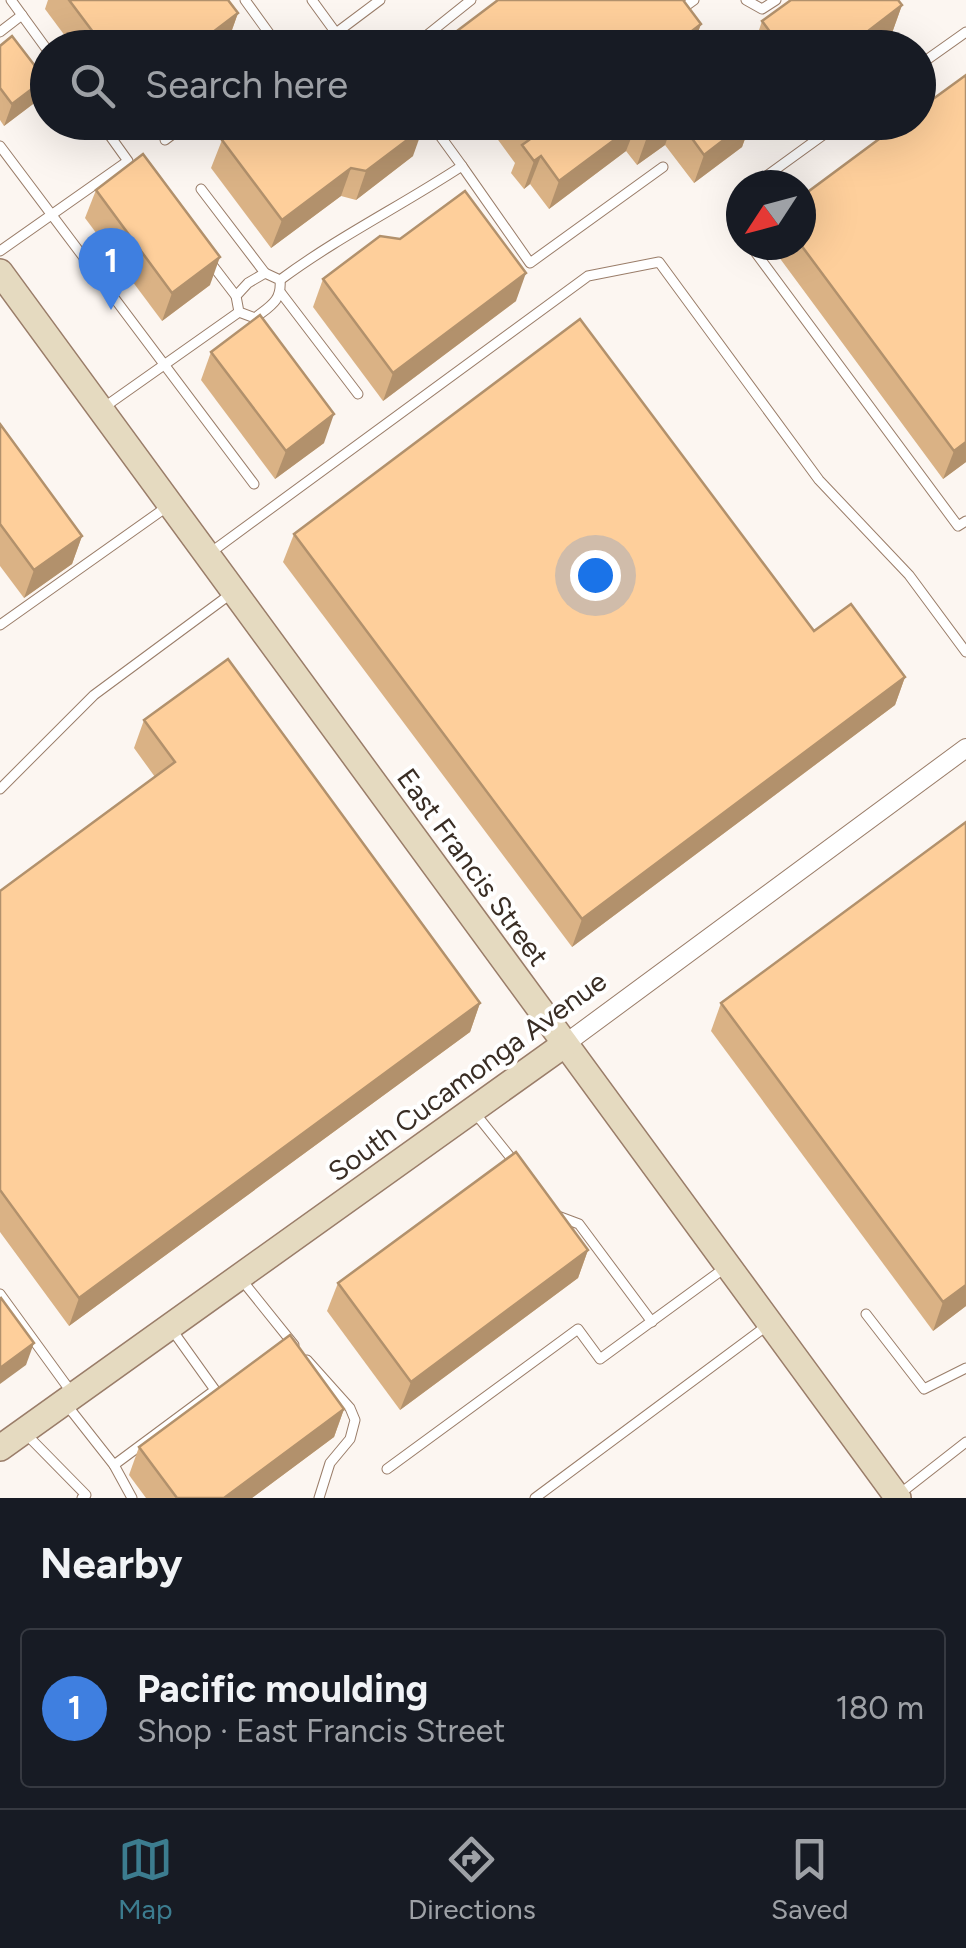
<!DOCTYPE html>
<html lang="en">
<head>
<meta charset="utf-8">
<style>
	:root { --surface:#171b24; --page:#242831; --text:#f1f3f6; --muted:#9ea1a6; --line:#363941; --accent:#3c7c8f }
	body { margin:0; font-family:Figtree,sans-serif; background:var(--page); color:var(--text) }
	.compass { position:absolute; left:726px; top:170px; width:90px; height:90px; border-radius:50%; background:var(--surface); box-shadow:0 10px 40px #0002; rotate:234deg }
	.you { position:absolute; left:595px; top:575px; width:35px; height:35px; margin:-25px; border:8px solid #fff; border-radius:50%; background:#1a73e8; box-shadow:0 0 0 15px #1a73e833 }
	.badge { display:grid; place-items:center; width:65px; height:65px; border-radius:50%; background:var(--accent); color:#fff; font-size:32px; font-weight:700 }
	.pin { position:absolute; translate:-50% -82px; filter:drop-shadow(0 2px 5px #0008) }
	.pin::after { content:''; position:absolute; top:52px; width:35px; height:30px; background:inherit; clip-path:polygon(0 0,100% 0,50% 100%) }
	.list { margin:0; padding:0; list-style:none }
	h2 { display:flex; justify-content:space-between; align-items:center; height:130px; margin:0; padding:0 40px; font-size:42px }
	h2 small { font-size:32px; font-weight:400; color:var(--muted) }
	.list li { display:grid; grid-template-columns:65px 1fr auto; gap:30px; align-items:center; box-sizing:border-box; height:160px; margin:0 20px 20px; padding:0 20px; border:2px solid var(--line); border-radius:10px }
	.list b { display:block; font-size:38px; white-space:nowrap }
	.list p { margin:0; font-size:32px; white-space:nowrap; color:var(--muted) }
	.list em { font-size:32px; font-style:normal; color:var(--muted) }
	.icon { flex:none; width:55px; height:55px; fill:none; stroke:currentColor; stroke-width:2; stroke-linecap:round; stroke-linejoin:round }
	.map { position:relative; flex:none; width:966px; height:1498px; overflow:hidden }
	.search { position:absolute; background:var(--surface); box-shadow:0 10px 40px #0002; left:30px; right:30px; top:30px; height:110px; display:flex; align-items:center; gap:25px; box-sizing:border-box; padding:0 35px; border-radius:55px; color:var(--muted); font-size:38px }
	.sheet { height:310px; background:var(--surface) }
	nav { display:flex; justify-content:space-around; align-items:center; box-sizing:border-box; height:140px; border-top:2px solid var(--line); background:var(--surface); font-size:28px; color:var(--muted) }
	nav a { display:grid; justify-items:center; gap:5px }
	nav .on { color:var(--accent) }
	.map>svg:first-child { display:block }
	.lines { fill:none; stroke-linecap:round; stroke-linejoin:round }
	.lane-casing { stroke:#9a7d69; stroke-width:11 }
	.street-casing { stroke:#9a7d69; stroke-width:20 }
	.secondary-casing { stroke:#9a7d69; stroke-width:28 }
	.lane { stroke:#fff; stroke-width:9 }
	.street { stroke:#fff; stroke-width:18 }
	.secondary { stroke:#e5dac0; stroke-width:25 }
	.wall { fill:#dab285 }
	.shaded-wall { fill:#b2916c }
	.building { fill:#fecf9b; stroke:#b2916c; stroke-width:2.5 }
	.labels { text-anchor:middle; stroke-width:8; stroke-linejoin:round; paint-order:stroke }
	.street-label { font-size:28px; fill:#392d24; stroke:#fff }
</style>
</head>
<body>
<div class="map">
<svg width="966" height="1498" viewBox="0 0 966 1498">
	<rect width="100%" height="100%" fill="#fcf6f1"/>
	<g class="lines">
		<defs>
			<g id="lane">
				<polyline points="11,0 48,51"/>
				<polyline points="245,0 271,36 272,48"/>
				<polyline points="312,0 336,33 380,0"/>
				<polyline points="668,0 676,13 694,0"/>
				<polyline points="746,0 762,9 776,0"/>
				<polyline points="0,32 22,15"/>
				<polyline points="411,48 471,0"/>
				<polyline points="918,66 966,32"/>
				<polyline points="165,140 189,122"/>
				<polyline points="0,146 254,484"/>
				<polyline points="462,166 530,263 663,167"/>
				<polyline points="754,185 841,122"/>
				<polyline points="201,189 265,273"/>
				<polyline points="741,194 738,196 741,227"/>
				<polyline points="750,245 958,526 966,521"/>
				<polyline points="0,251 128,161 100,122"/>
				<polyline points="210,262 236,296"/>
				<path d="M265 273 280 280C282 301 270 306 255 318L239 312 236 296 248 283Z"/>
				<path d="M280 280C338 237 401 206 462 166L430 122"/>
				<polyline points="281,293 358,394"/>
				<polyline points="103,408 239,312"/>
				<polyline points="210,553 588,276 659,262 819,480 909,575 966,652"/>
				<polyline points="0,625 168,506"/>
				<polyline points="0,789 94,695 232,593"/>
				<polyline points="475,1113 515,1163"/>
				<polyline points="555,1215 579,1224 652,1322"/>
				<polyline points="241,1279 294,1345"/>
				<polyline points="0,1294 72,1393"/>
				<polyline points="866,1314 924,1389 966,1368"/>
				<polyline points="307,1360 350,1408 355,1420 350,1439 330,1463 319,1498"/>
				<polyline points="66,1404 114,1465 215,1390 170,1327"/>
				<polyline points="25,1433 86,1495 82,1498"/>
				<polyline points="114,1465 132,1498"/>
				<polyline points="387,1469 578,1329 600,1359 726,1267"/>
				<polyline points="897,1496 966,1442"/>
				<polyline points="535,1498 768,1325"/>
			</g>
			<polyline id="street" points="565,1044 966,748"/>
			<g id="secondary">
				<polyline points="0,272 898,1498"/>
				<polyline points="0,1448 565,1044"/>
			</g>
		</defs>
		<use href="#lane" class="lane-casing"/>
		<use href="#street" class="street-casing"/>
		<use href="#secondary" class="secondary-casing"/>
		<use href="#lane" class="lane"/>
		<use href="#street" class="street"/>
		<use href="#secondary" class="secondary"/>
	</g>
	<g class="wall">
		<polygon points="48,0 228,0 238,13 228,41 219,48 74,48 45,9"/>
		<polygon points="902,5 892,33 873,48 753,48 762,21"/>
		<polygon points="701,24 694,42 698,48 448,48 453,34"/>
		<polygon points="0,46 37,101 4,126 0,120"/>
		<polygon points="966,75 966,462 943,479 770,245 801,245"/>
		<polygon points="485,122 751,122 742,147 694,183 665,145 637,165 626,151 549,209 530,184 524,189 511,173 515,163"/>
		<polygon points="222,140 413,156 356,200 341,196 271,248 211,168"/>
		<polygon points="96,190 210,285 162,321 85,218"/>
		<polygon points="323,279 516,301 383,401 313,307"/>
		<polygon points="211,352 324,443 275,479 201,380"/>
		<polygon points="0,424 82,536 72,564 24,598 0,566"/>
		<polygon points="294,534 814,631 905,677 895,705 572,947 283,562"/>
		<polygon points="144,720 480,1003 470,1032 69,1326 0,1232 0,891 155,777 134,748"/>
		<polygon points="721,1003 966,1306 933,1331 711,1031"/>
		<polygon points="588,1250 578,1278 400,1410 327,1311 338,1283"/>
		<polygon points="344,1409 334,1437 252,1498 146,1498 129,1475 139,1447"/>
	</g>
	<g class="shaded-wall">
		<polygon points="902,5 892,33 873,48 846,48"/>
		<polygon points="238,13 228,41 219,48 192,48"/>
		<polygon points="701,24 692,48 688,34"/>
		<polygon points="45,79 37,101 4,126 12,104"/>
		<polygon points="667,122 673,122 665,145 637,165 647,137"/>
		<polygon points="747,122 751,122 742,147 694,183 704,155"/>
		<polygon points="637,123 626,151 549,209 559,181"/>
		<polygon points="423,128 413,156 356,200 366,171"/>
		<polygon points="541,156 530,184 524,189 534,161"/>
		<polygon points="351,168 341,196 271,248 282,220"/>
		<polygon points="220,257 210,285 162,321 172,293"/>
		<polygon points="526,273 516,301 383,401 393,373"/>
		<polygon points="334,414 324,443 275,479 286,451"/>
		<polygon points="966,442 966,462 943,479 954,451"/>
		<polygon points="82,536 72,564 24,598 34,570"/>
		<polygon points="905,677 895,705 572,947 582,919"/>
		<polygon points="480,1003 470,1032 69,1326 79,1298"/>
		<polygon points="588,1250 578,1278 400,1410 411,1382"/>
		<polygon points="966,1285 966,1306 933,1331 943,1302"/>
		<polygon points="34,1343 26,1365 0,1384 0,1368"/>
		<polygon points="344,1409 334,1437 252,1498 224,1498"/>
	</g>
	<g class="building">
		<polygon points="69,0 228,0 238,13 192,48 105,48"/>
		<polygon points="498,0 683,0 701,24 688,34 698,48 463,48 453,34"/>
		<polygon points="791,0 898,0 902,5 846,48 782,48 762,21"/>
		<polygon points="12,36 45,79 12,104 0,88 0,46"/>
		<polygon points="356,39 363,48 345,48"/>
		<polygon points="966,75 966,442 954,451 801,245 801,197 902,122 918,122 918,110"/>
		<polygon points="245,122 419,122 423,128 366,171 351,168 282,220 222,140"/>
		<polygon points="516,122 667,122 647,137 637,123 559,181 541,156 534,161 522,145 529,140"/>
		<polygon points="680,122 747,122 704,155"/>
		<polygon points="143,154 220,257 172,293 96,190"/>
		<polygon points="465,191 526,273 393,373 323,279 380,236 400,239"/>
		<polygon points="260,315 334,414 286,451 211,352"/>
		<polygon points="580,319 814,631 851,604 905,677 582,919 294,534"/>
		<polygon points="0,424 82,536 34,570 0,524"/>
		<polygon points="228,659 480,1003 79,1298 0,1190 0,891 175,762 144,720"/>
		<polygon points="966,822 966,1285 943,1302 721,1003"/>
		<polygon points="516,1152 588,1250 411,1382 338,1283"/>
		<polygon points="1,1298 34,1343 0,1368 0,1299"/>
		<polygon points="290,1335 344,1409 224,1498 177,1498 139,1447"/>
	</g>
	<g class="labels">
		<g class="street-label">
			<text transform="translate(473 867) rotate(54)" y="10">East Francis Street</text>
			<text transform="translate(467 1076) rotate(-36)" y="10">South Cucamonga Avenue</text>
		</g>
	</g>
</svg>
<svg class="compass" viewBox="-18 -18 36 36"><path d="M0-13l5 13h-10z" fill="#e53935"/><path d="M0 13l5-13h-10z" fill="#9ea1a6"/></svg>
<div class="you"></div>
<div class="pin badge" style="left:111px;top:310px;background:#3f7fe0">1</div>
<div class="search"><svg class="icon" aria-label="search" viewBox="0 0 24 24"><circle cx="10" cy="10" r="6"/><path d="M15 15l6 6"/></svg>Search here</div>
</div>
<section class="sheet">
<h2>Nearby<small></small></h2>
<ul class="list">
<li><span class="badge" style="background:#3f7fe0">1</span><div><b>Pacific moulding</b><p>Shop · East Francis Street</p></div><em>180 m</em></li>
</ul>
</section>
<nav>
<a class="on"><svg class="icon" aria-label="map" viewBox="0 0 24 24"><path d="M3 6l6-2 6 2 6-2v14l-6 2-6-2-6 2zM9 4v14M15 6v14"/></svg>Map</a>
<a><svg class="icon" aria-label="directions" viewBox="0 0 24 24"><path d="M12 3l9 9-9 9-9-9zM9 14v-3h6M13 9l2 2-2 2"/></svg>Directions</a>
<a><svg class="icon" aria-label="saved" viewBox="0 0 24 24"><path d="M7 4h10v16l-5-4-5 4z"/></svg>Saved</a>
</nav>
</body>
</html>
